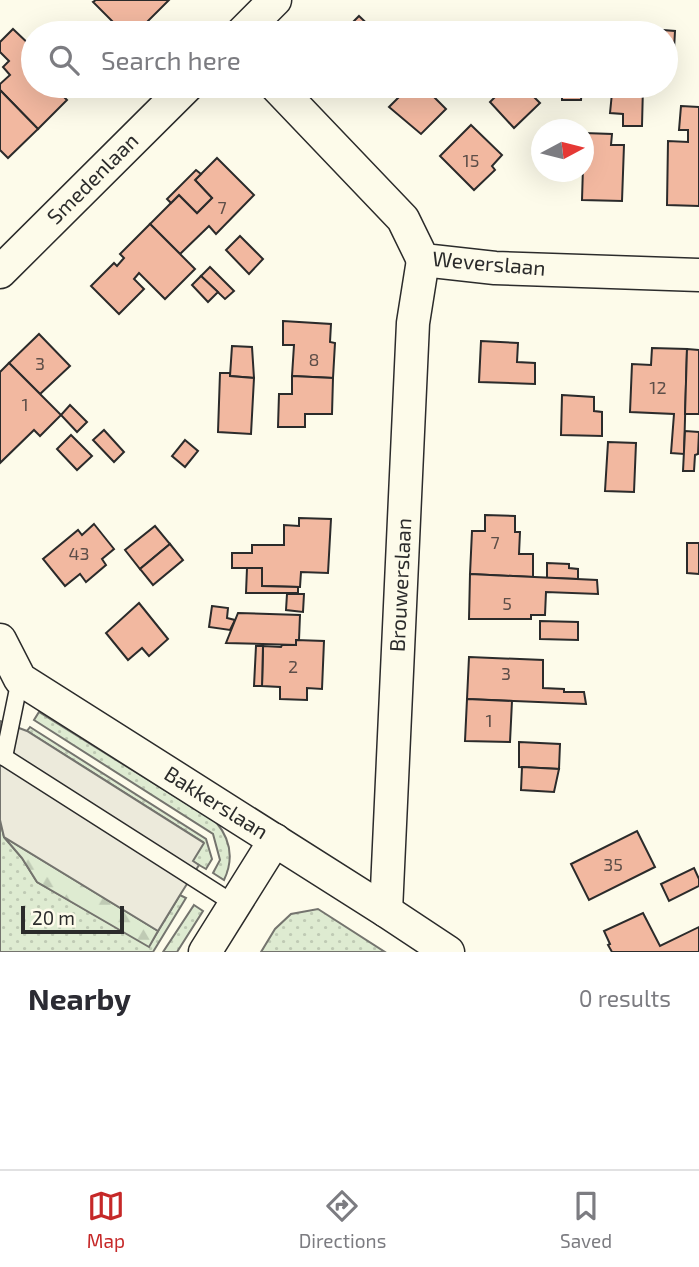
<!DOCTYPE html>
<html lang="en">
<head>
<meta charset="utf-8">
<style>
	:root { --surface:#fff; --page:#f2f2f3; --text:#2b2b33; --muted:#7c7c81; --line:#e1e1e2; --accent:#c62828 }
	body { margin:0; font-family:"Exo 2",sans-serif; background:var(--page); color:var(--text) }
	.compass { position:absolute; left:531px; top:119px; width:63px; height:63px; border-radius:50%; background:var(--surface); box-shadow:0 7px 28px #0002; rotate:83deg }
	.scale { position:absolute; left:21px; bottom:18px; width:103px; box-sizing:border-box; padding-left:7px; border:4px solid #2b2b2b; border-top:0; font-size:19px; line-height:24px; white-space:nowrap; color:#2b2b2b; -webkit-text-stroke:5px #fdfbea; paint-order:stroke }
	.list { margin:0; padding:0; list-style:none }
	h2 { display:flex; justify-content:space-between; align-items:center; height:91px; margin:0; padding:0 28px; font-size:30px }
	h2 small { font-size:23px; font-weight:400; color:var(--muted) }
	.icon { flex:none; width:38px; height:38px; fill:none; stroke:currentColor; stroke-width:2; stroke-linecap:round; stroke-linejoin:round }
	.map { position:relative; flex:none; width:699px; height:952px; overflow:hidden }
	.search { position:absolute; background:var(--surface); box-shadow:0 7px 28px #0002; left:21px; right:21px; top:21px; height:77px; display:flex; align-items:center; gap:18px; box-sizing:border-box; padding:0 24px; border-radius:38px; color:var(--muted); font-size:26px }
	.sheet { height:217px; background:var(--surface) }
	nav { display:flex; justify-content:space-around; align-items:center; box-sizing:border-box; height:98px; border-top:2px solid var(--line); background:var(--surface); font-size:19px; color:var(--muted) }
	nav a { display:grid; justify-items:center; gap:4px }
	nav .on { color:var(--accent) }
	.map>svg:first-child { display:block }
	.grass { fill:url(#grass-dots); stroke:#74746e; stroke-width:2 }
	.forest { fill:url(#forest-firs); stroke:#74746e; stroke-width:2 }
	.parking { fill:#eceadb; stroke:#74746e; stroke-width:2 }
	.building { fill:#f2b8a0; stroke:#2b2b2b; stroke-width:2 }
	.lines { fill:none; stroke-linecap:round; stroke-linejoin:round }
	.service-casing { stroke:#2b2b2b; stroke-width:19 }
	.minor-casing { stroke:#2b2b2b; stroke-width:35 }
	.service { stroke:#fdfbea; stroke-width:16 }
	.minor { stroke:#fdfbea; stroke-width:32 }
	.labels { text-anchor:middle; stroke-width:5; stroke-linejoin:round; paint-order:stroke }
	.number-label { font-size:18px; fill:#5d4e48 }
	.street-label { font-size:21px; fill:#2b2b2b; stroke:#fdfbea }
</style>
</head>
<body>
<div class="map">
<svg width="699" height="952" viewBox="0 0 699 952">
	<defs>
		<pattern id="grass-dots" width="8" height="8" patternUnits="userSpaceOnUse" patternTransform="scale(1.75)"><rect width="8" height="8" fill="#deebd1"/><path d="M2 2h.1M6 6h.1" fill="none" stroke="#bfcab4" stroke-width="1.8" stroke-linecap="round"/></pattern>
		<pattern id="forest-firs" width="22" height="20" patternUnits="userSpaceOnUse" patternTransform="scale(1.75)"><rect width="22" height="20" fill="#deebd1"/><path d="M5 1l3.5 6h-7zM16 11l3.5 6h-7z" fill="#bfcab4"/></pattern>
	</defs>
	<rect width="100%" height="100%" fill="#fdfbea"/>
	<g class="grass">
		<path d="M39 712 216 822C231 840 234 859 224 880L213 873 220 860 213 834 34 720Z"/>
		<polygon points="30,727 206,839 212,859 206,869 192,861 203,842 27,731"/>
		<polygon points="0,820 4,837 22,858 37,882 149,946 180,895 186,898 153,952 0,952"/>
		<polygon points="194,905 203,911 177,952 163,952"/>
		<polygon points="318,909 385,952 261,952 275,929 291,914"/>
	</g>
	<polygon class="forest" points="4,837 158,931 149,947 37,882 22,858"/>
	<polygon class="parking" points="0,721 27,731 204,843 193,861 199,865 180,895 158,931 4,837 0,820"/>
	<g class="building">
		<polygon points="96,0 169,0 141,28 137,25 129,33 124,33 93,2"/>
		<polygon points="359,16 377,33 342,33"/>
		<polygon points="13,29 33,48 33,86 53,86 67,100 38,129 0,90 0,84 10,75 3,67 9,61 0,52 0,42"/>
		<polygon points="650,29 675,31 674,50 666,49 666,33 649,33"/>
		<polygon points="410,86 423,86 446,109 421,134 389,107"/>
		<polygon points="506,86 523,86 540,103 514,128 490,102"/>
		<polygon points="562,86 582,86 581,100 562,100"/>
		<polygon points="624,86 643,86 642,126 623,126 623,114 610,113 612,93 624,94"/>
		<polygon points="0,90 38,129 8,158 0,150"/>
		<polygon points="681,106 699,107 699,206 667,205 668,141 688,142 688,130 679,130"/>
		<polygon points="471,125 502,155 492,166 495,170 474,190 440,156"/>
		<polygon points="584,133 612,134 611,145 624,145 622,201 582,200"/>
		<polygon points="217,158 254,195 216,234 209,226 180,254 150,224 179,195 197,213 212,198 195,180"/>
		<polygon points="196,170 201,174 195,180 212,198 197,213 179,195 171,203 167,199"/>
		<polygon points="150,224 195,269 165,299 139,273 134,279 144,289 119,314 91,286 114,263 117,266 124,258 120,254"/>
		<polygon points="240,236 263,259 249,274 226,250"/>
		<polygon points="210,267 234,291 225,299 201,276"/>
		<polygon points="201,276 218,292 208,302 192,285"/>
		<polygon points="283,321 331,324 330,342 335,343 333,378 292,376 294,345 283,345"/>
		<polygon points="39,334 70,366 40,394 9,363"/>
		<polygon points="481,341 518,343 517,362 535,363 535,384 479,382"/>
		<polygon points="232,346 252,347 254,378 230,376"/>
		<polygon points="652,348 687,349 684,454 671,453 674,414 630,412 632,364 651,365"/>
		<polygon points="687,349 699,350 699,414 685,414"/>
		<polygon points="9,363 61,415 40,436 34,430 0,463 0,372"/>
		<polygon points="220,373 230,373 230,376 254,378 251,434 218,432"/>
		<polygon points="292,376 333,378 332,414 305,414 305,427 278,427 279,394 292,394"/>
		<polygon points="562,395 594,397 594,411 602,412 602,436 561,435"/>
		<polygon points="70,405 87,422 77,432 61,415"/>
		<polygon points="104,430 124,452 114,462 93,440"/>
		<polygon points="685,431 699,432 698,454 695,455 694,471 683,471"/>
		<polygon points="71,435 92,456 77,470 57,449"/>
		<polygon points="185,440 198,451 185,467 172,456"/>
		<polygon points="608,442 636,443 634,492 605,491"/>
		<polygon points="485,515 515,516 515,532 520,532 519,554 533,554 533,577 470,574 472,531 485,531"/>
		<polygon points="299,518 331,519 328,573 301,572 300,587 262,586 262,568 232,568 232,553 252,553 252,545 284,545 284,525 299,526"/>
		<polygon points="94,524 114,549 102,559 106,565 86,582 80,574 65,586 43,559 78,530 82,535"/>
		<polygon points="155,526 170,544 140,569 125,550"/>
		<polygon points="687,543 699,543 699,574 687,573"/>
		<polygon points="170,544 183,560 153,585 140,569"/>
		<polygon points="547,563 569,564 569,568 578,569 578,579 547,578"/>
		<polygon points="247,568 262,568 262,586 298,587 298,593 246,593"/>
		<polygon points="470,574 597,580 598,594 546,592 545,615 531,615 531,619 469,619"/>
		<polygon points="287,594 304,594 303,612 286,610"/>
		<polygon points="139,603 168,639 149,656 142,648 128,660 106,633"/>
		<polygon points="212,606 228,608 227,618 235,620 230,630 209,627"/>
		<polygon points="238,613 300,615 299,640 296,640 296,645 226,643"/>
		<polygon points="540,621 578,622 578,640 540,639"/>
		<polygon points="296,640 324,641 322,689 307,688 307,700 280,699 280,687 262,686 263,646 281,647 282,645 296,645"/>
		<polygon points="256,646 263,646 262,686 254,686"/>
		<polygon points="469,657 543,660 543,688 564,689 564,692 584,692 586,704 467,699"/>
		<polygon points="467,699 512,701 510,742 465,741"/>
		<polygon points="519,742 560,744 559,769 519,767"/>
		<polygon points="522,767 559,769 554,792 521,790"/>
		<polygon points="637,831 655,867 589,900 571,864"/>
		<polygon points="694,868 699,879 699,886 669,901 661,884"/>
		<polygon points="643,913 660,946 699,927 699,952 612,952 608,945 610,944 604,931"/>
	</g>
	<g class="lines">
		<defs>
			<g id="service">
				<polyline points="0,756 4,757 236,905"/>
				<polyline points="4,757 20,679"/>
			</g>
			<g id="minor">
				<polyline points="242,33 275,0"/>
				<polyline points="276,86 403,219 423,260 495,268 699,275"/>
				<polyline points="0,272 187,86"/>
				<polyline points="0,640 20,679 386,911 448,952"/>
				<polyline points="386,911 413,323 423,260"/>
				<polyline points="205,952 275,840"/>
			</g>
		</defs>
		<use href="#service" class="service-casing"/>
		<use href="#minor" class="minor-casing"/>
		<use href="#service" class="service"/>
		<use href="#minor" class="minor"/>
	</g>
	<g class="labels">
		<g class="number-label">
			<text x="471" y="167">15</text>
			<text x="222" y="214">7</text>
			<text x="314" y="366">8</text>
			<text x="40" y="370">3</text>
			<text x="658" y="394">12</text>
			<text x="25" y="411">1</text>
			<text x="495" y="549">7</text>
			<text x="79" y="560">43</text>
			<text x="507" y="610">5</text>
			<text x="293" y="673">2</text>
			<text x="506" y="680">3</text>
			<text x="489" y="727">1</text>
			<text x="613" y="871">35</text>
		</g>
		<g class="street-label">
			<text transform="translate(93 179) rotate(-45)" y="7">Smedenlaan</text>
			<text transform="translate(489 264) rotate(5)" y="7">Weverslaan</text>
			<text transform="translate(401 585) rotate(-87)" y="7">Brouwerslaan</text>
			<text transform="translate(216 803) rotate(32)" y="7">Bakkerslaan</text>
		</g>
	</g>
</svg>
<svg class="compass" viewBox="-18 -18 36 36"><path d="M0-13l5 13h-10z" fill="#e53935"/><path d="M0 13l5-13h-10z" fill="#7c7c81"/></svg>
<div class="scale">20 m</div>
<div class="search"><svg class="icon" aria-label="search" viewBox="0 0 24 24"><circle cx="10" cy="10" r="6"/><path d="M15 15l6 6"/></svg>Search here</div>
</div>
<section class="sheet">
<h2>Nearby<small>0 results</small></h2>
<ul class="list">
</ul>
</section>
<nav>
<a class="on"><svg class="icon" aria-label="map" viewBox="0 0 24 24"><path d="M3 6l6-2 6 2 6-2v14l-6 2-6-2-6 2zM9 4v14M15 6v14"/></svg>Map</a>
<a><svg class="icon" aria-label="directions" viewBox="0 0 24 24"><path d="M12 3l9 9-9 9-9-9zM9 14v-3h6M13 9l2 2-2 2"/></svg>Directions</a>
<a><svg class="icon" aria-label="saved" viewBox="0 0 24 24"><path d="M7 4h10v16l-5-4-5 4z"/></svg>Saved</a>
</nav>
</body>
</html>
